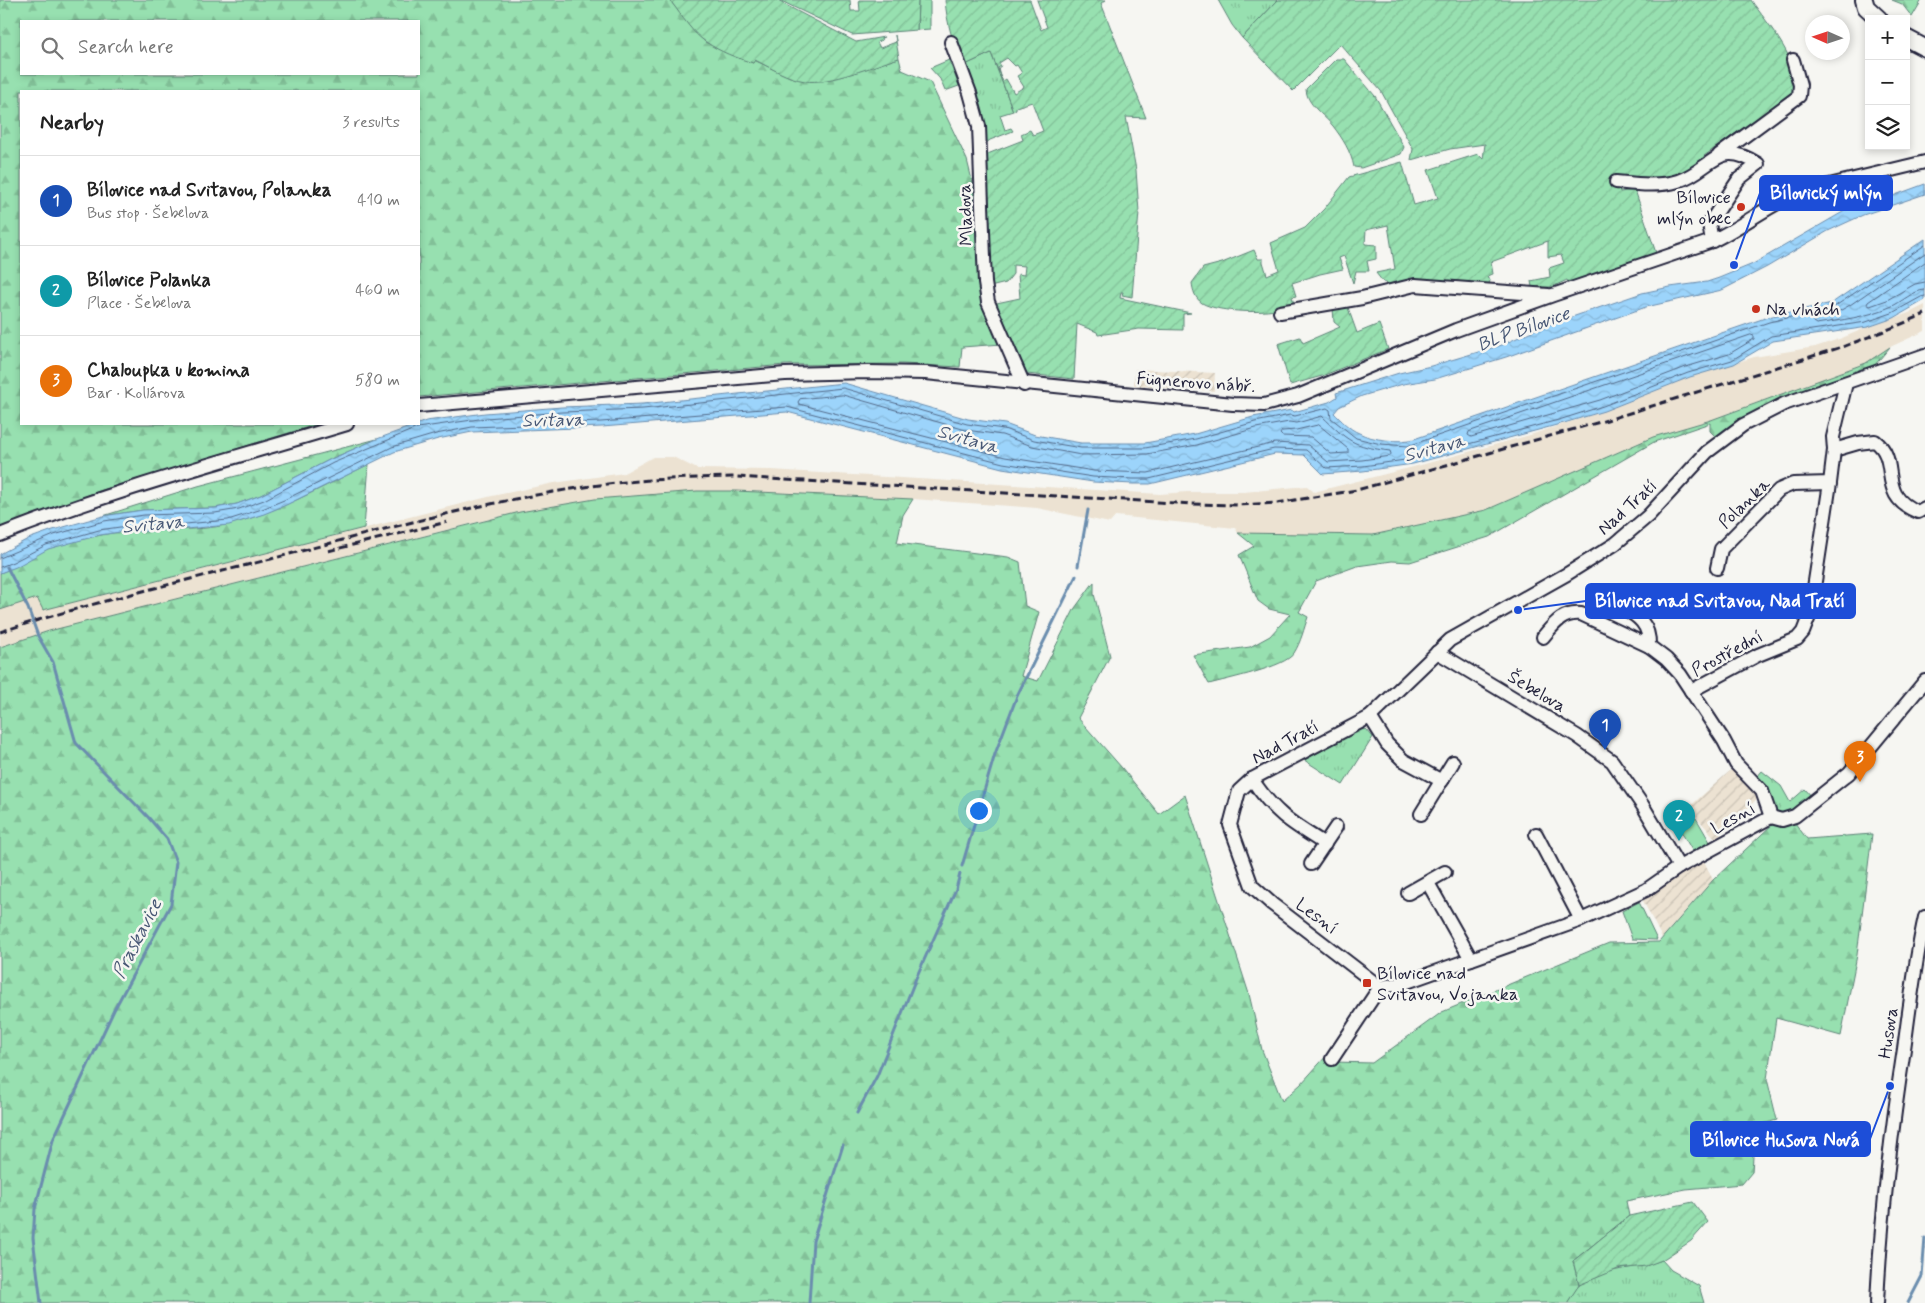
<!DOCTYPE html>
<html lang="en">
<head>
<meta charset="utf-8">
<style>
	:root { --surface:#fff; --page:#f2f2f2; --text:#222; --muted:#767676; --line:#e0e0e0; --accent:#db2777 }
	body { margin:0; font-family:Mynerve,sans-serif; background:var(--page); color:var(--text) }
	.controls { position:absolute; right:15px; top:15px; display:grid; overflow:hidden; border-radius:0px; box-shadow:0 2px 8px #0003 }
	.controls button { width:45px; height:45px; display:grid; place-items:center; padding:0; border:0; border-bottom:1px solid var(--line); background:var(--surface); color:var(--text); font:25px sans-serif }
	.compass { position:absolute; left:1805px; top:15px; width:45px; height:45px; border-radius:50%; background:var(--surface); box-shadow:0 2px 8px #0003; rotate:273deg }
	.you { position:absolute; left:978px; top:810px; width:18px; height:18px; margin:-12px; border:4px solid #fff; border-radius:50%; background:#1a73e8; box-shadow:0 0 0 8px #1a73e833 }
	.badge { display:grid; place-items:center; width:32px; height:32px; border-radius:50%; background:var(--accent); color:#fff; font-size:16px; font-weight:700 }
	.pin { position:absolute; translate:-50% -41px; filter:drop-shadow(0 1px 2px #0008) }
	.pin::after { content:''; position:absolute; top:26px; width:18px; height:15px; background:inherit; clip-path:polygon(0 0,100% 0,50% 100%) }
	.list { margin:0; padding:0; list-style:none }
	h2 { display:flex; justify-content:space-between; align-items:center; height:65px; margin:0; padding:0 20px; font-size:21px }
	h2 small { font-size:16px; font-weight:400; color:var(--muted) }
	.list li { display:grid; grid-template-columns:32px 1fr auto; gap:15px; align-items:center; box-sizing:border-box; height:90px; padding:0 20px; border-top:1px solid var(--line) }
	.list b { display:block; font-size:19px; white-space:nowrap }
	.list p { margin:0; font-size:16px; white-space:nowrap; color:var(--muted) }
	.list em { font-size:16px; font-style:normal; color:var(--muted) }
	.icon { flex:none; width:28px; height:28px; fill:none; stroke:currentColor; stroke-width:2; stroke-linecap:round; stroke-linejoin:round }
	.map { position:relative; flex:none; width:1925px; height:1303px; overflow:hidden }
	.search { position:absolute; background:var(--surface); box-shadow:0 2px 8px #0003; left:20px; top:20px; width:400px; height:55px; display:flex; align-items:center; gap:12px; box-sizing:border-box; padding:0 18px; border-radius:0px; color:var(--muted); font-size:19px }
	.panel { position:absolute; background:var(--surface); box-shadow:0 2px 8px #0003; left:20px; top:90px; width:400px; height:335px; border-radius:0px }
	.map>svg:first-child { display:block }
	.built { fill:#ece2d2 }
	.industrial { fill:url(#industrial-furrows) }
	.grass { fill:url(#grass-tufts); stroke:#5c8176 }
	.forest { fill:url(#forest-firs); stroke:#5c8176; fill-rule:evenodd }
	.garden { fill:url(#garden-furrows); stroke:#5c8176 }
	.pitch { fill:#97e0b0; stroke:#5c8176 }
	.water { fill:url(#water-waves); stroke:#6b8dae }
	.lines { fill:none; stroke-linecap:round; stroke-linejoin:round }
	.shore { stroke:#536988; stroke-width:1 }
	.stream { stroke:#6b8dae; stroke-width:3 }
	.minor-casing { stroke:#22223b; stroke-width:16 }
	.major-casing { stroke:#22223b; stroke-width:20 }
	.minor { stroke:#f6f6f2; stroke-width:12 }
	.major { stroke:#f6f6f2; stroke-width:16 }
	.rail { stroke:#22223b; stroke-width:3; stroke-dasharray:8 4; stroke-linecap:butt }
	.poi-dot { fill:#c8321e; stroke:#f6f6f2; stroke-width:2 }
	.labels { text-anchor:middle; stroke-width:5; stroke-linejoin:round; paint-order:stroke }
	.poi-label { font-size:18px; fill:#22223b; stroke:#f6f6f2; text-anchor:start }
	.street-label { font-size:18px; fill:#22223b; stroke:#f6f6f2 }
	.water-label { font-size:19px; font-style:italic; fill:#475775; stroke:#f6f6f2 }
	.leader { fill:none; stroke:#1d4ed8; stroke-width:2 }
	.callout-dot { fill:#1d4ed8; stroke:#f6f6f2; stroke-width:2 }
	.callout { fill:#1d4ed8; stroke:#1d4ed8; stroke-width:2 }
	.callout-label { font-size:19px; text-anchor:middle; font-weight:bold; fill:#fff }
</style>
</head>
<body>
<div class="map">
<svg width="1925" height="1303" viewBox="0 0 1925 1303">
	<defs>
		<pattern id="industrial-furrows" width="10" height="10" patternUnits="userSpaceOnUse" patternTransform="scale(1.25)"><rect width="10" height="10" fill="#ece2d2"/><path d="M-1 1l2-2M0 10L10 0M9 11l2-2" fill="none" stroke="#cac2b5"/></pattern>
		<pattern id="grass-tufts" width="24" height="20" patternUnits="userSpaceOnUse" patternTransform="scale(1.25)"><rect width="24" height="20" fill="#97e0b0"/><path d="M3 7l-1-3M5 7V3M7 7l1-3M15 17l-1-3M17 17v-4M19 17l1-3" fill="none" stroke="#82c098"/></pattern>
		<pattern id="forest-firs" width="22" height="20" patternUnits="userSpaceOnUse" patternTransform="scale(1.25)"><rect width="22" height="20" fill="#97e0b0"/><path d="M5 1l3.5 6h-7zM16 11l3.5 6h-7z" fill="#82c098"/></pattern>
		<pattern id="garden-furrows" width="10" height="10" patternUnits="userSpaceOnUse" patternTransform="scale(1.25)"><rect width="10" height="10" fill="#97e0b0"/><path d="M-1 1l2-2M0 10L10 0M9 11l2-2" fill="none" stroke="#82c098"/></pattern>
		<pattern id="water-waves" width="16" height="10" patternUnits="userSpaceOnUse" patternTransform="scale(1.25)"><rect width="16" height="10" fill="#9cd4fb"/><path d="M0 5q4-4 8 0t8 0" fill="none" stroke="#86b6d8"/></pattern>
	</defs>
	<rect width="100%" height="100%" fill="#f6f6f2"/>
	<filter id="ink" filterUnits="userSpaceOnUse"><feTurbulence type="fractalNoise" baseFrequency=".02" numOctaves="2"/><feDisplacementMap in="SourceGraphic" scale="10" xChannelSelector="R" yChannelSelector="G"/><feConvolveMatrix kernelMatrix="1 2 1 2 8 2 1 2 1" color-interpolation-filters="sRGB"/></filter>
	<g filter="url(#ink)">
		<polygon class="built" points="1925,305 1925,331 1890,347 1866,363 1711,420 1653,437 1486,510 1373,535 1238,533 1235,528 1116,516 1110,523 1037,508 913,499 736,491 627,496 558,505 498,517 49,631 0,647 0,610 38,598 43,610 492,496 554,483 624,473 653,457 673,457 697,469 771,470 1160,494 1187,492 1244,492 1307,486 1314,492 1421,465 1530,435 1604,411 1690,377 1754,357 1815,347 1842,338 1868,327 1909,313"/>
		<g class="industrial">
			<polygon points="1135,369 1215,373 1214,391 1134,385"/>
			<polygon points="1731,770 1741,776 1758,798 1716,839 1688,808"/>
			<polygon points="1703,859 1713,880 1662,938 1641,897"/>
		</g>
		<g class="grass">
			<polygon points="918,0 930,0 930,29 917,30"/>
			<polygon points="1218,0 1278,0 1242,38 1232,25"/>
			<polygon points="991,53 1013,111 1000,115 1005,130 1011,128 1013,131 990,140 984,145 963,66"/>
			<polygon points="1366,729 1373,737 1343,785 1304,760 1360,730"/>
			<polygon points="1762,771 1781,786 1790,802 1805,789 1813,798 1783,816 1774,812 1756,778"/>
			<path d="M1662 1260 1671 1270 1699 1286 1704 1303H1567C1571 1297 1575 1288 1581 1284 1605 1267 1635 1270 1662 1260Z"/>
		</g>
		<g class="forest">
			<path d="M0 0H671L672 3 705 42 753 63 754 60 790 77 823 81 899 58 902 70 930 82 967 160 978 204 983 304 1002 344 962 347 960 367 903 364 785 365 419 397V91H21V424H318L96 492 0 531ZM21 21H419V74H21Z"/>
			<polygon points="1892,0 1922,0 1912,17 1902,4"/>
			<path d="M1890 347 1874 366 1723 434 1715 436 1710 431V423L1654 442 1489 537 1410 562 1392 561 1357 566 1316 581 1299 612 1308 617C1304 628 1301 642 1294 653 1286 667 1227 679 1209 684L1193 655 1250 647 1270 636 1290 614 1269 609 1258 601 1239 555 1254 546 1238 533 1373 535 1486 510 1653 437 1711 420 1866 363Z"/>
			<polygon points="377,439 331,459 261,495 237,504 215,508 143,510 103,516 198,486"/>
			<path d="M369 464 364 528 43 610 37 598 0 610V573C17 567 31 555 47 549 69 542 94 536 117 532 154 527 194 533 230 524 279 512 324 486 369 464Z"/>
			<polygon points="697,491 736,491 913,499 903,515 897,543 1008,557 1020,562 1025,606 1039,612 1021,676 1038,681 1075,608 1094,582 1094,594 1110,656 1078,718 1122,768 1159,814 1185,795 1249,994 1262,1050 1282,1101 1301,1084 1328,1054 1334,1062 1372,1063 1442,1012 1609,943 1659,942 1713,880 1776,821 1795,823 1807,839 1872,834 1857,955 1841,1036 1776,1018 1767,1079 1777,1120 1755,1126 1752,1172 1742,1184 1686,1189 1626,1201 1629,1216 1573,1261 1579,1285 1567,1303 0,1303 0,647 49,631 520,512 595,499"/>
		</g>
		<g class="garden">
			<path d="M671 0H776L856 42 884 37 881 38 882 40 877 42 880 48 896 42 895 35 899 58C876 65 828 85 805 81 787 78 771 68 755 60L753 63C737 58 720 52 706 42 692 33 682 16 672 3Z"/>
			<polygon points="779,0 850,0 851,11 860,11 859,0 918,0 917,30 852,35"/>
			<path d="M945 0H1030L1041 30 1047 27 1037 0H1106L1101 3 1146 118 1126 117 1136 170 1139 212 1132 297 1122 295 1123 292H1121L1120 298 1191 313 1183 314V330L1139 329 1098 335 1097 332 1077 324 1074 379 1027 374 1022 369 992 304 1020 298 1018 274 1024 275 1025 266 1013 265V274L1006 283 990 287 985 155 1023 140 1021 134 1030 130 1033 135 1043 131 1032 102 1016 107V109L1013 111 1000 76 1003 81 1006 79 1014 93 1024 87 1017 76 1022 73 1017 65 1015 66 1007 58 999 63 1001 66 998 68 1000 75 991 53 963 66C953 44 947 24 945 0Z"/>
			<path d="M1278 0H1751C1767 23 1804 65 1795 94L1788 95 1787 102 1746 126 1704 156 1705 161 1677 177 1619 187 1620 192 1635 190 1657 256 1569 285 1567 280 1552 287H1532L1531 281 1550 277 1549 268 1564 263 1561 255 1548 257V241L1491 262 1493 274 1489 275 1487 278 1490 280 1489 286 1392 285 1383 282 1376 273 1395 269 1388 225 1366 230 1365 244 1376 245V259L1367 261 1369 271H1356L1353 283 1344 256 1339 258 1343 269 1320 274 1292 283 1296 296 1292 297 1294 304C1287 306 1281 309 1275 310 1258 313 1217 312 1202 303 1195 298 1193 291 1192 283L1203 268 1222 263 1254 250 1258 259H1263V262L1267 275 1279 270 1271 243 1305 228 1324 209 1349 177 1402 162 1414 205 1438 198 1428 170 1478 154 1483 159 1485 144 1450 149 1411 160 1413 149 1381 91 1340 44 1293 91 1242 38Z"/>
			<path d="M1336 59H1344L1375 96 1404 147 1401 154 1361 168 1354 167C1351 152 1343 139 1333 126 1323 114 1307 105 1306 89Z"/>
			<polygon points="949,60 959,86 945,91 940,79 930,68"/>
			<polygon points="1347,305 1357,333 1379,324 1388,349 1322,376 1290,385 1278,344 1300,337 1303,343 1340,327 1334,322 1333,308"/>
			<polygon points="1693,1202 1708,1222 1691,1241 1662,1260 1646,1266 1618,1269 1579,1285 1573,1261 1629,1216"/>
		</g>
		<g class="pitch">
			<polygon points="1696,818 1710,842 1693,852 1679,828"/>
			<polygon points="1639,902 1657,940 1632,939 1622,911"/>
		</g>
		<path class="water" d="M1925 184V194L1863 215 1828 231 1767 267 1722 290 1646 307 1506 357 1435 379 1403 384 1362 396 1339 407 1334 413C1341 420 1349 429 1359 433 1372 440 1400 443 1414 439L1768 317 1832 303 1925 239V300L1894 318 1868 327 1773 341 1734 364 1690 377 1604 411 1564 423 1413 464 1363 471 1323 474 1304 455 1275 454 1150 484H1133L1093 482 1002 468 787 412 602 427 472 432 438 439 394 452 286 505 264 514 229 525 175 530 120 532 100 535 48 549 16 567 0 573V554L28 539 53 530 103 516 143 510 215 508 237 504 261 495 331 459 377 439 426 421 485 413 562 407 642 404 844 383 968 419 1005 424 1035 435 1081 443H1145L1195 434 1253 417 1292 410 1294 412 1329 402 1337 397 1336 393 1399 373 1431 366 1502 345 1534 330 1642 293 1670 287 1707 282 1719 278 1753 264 1848 209 1887 198Z"/>
		<g class="lines">
			<g class="shore">
				<path d="M1925 253 1850 305 1836 313 1815 319 1813 322 1816 324C1841 320 1867 317 1890 307 1901 303 1913 290 1925 290"/>
				<polyline points="1925,262 1868,302 1867,304 1870,306 1887,300 1915,284 1925,282"/>
				<polygon points="1751,335 1754,336 1754,339 1729,354 1686,367 1600,400 1471,437 1468,435 1469,432"/>
				<path d="M843 395 966 430 1002 435 1032 446 1081 455 1147 454 1197 445 1256 428 1289 422 1297 423 1322 416C1348 441 1352 446 1390 451L1391 454 1390 456 1362 460 1328 462 1308 445 1275 443 1148 473 1094 471 1005 457 799 404 798 402 800 399Z"/>
				<polygon points="1319,425 1348,449 1348,453 1331,454 1311,437 1282,436 1280,434 1282,431 1296,430"/>
				<polyline points="0,558 54,535 104,521 144,515 215,513 239,509 264,500 333,463 417,428 486,418 562,412 643,409 843,388 967,424 1004,429 1034,440 1081,448 1145,448 1196,439 1255,422 1290,415 1295,416 1327,408 1330,410 1331,418 1356,438 1381,444 1408,446 1769,322 1834,307 1925,245"/>
				<polyline points="0,567 13,562 46,545 99,530 120,527 175,525 228,520 262,509 284,500 392,447 436,434 472,427 601,422 787,407 1003,463 1093,477 1133,479 1149,479 1274,449 1306,450 1326,468 1363,466 1412,459 1562,419 1603,406 1688,373 1732,360 1771,336 1866,322 1892,313 1921,297 1925,296"/>
			</g>
			<g class="stream">
				<polyline points="1078,566 1088,510"/>
				<polyline points="7,567 28,608 38,636 53,662 76,743 148,817 167,839 176,862 171,904 114,1010 53,1140 35,1209 33,1238 41,1303"/>
				<polyline points="962,866 995,754 1017,696 1076,576"/>
				<polyline points="857,1113 877,1076 916,978 956,889 960,874"/>
				<polyline points="809,1303 813,1241 843,1145"/>
				<polyline points="1908,1303 1922,1276 1925,1238"/>
			</g>
			<defs>
				<g id="minor">
					<polyline points="951,42 970,93 979,126 985,283 988,302 1024,385"/>
					<polyline points="1719,155 1799,96 1800,85 1793,60"/>
					<path d="M1616 182C1636 184 1658 187 1678 181 1712 170 1717 138 1758 164L1739 179 1709 224 1712 241"/>
					<polyline points="1280,312 1362,298 1415,285 1548,295"/>
					<path d="M419 406 785 374 868 372 926 373 1233 404 1264 405 1298 396 1456 330 1553 295 1712 241C1742 227 1769 204 1800 192L1925 162"/>
					<path d="M1834 450 1858 443 1875 441C1902 461 1875 495 1918 512L1925 508"/>
					<path d="M0 535C113 490 231 459 347 424"/>
					<polyline points="1717,568 1721,549 1779,490 1793,484 1830,483 1834,450 1833,437 1846,383"/>
					<path d="M1611 600C1631 614 1650 618 1649 646"/>
					<path d="M1543 637C1554 624 1562 612 1581 614L1649 646 1666 659 1680 674 1724 741 1736 764 1762 791 1771 817"/>
					<polyline points="1437,652 1577,736 1612,761 1643,806 1679,867"/>
					<polyline points="1691,691 1758,655 1797,639 1803,632 1810,614 1830,483"/>
					<polyline points="1370,717 1387,744 1403,760 1442,781"/>
					<path d="M1252 779C1274 813 1291 823 1325 844"/>
					<polyline points="1421,814 1453,762"/>
					<polyline points="1771,817 1679,867 1646,890 1581,920 1401,984 1380,987 1272,904 1252,886 1230,825 1239,791 1252,779 1370,717 1450,640 1567,574 1615,544 1648,516 1707,452 1743,425 1784,404 1925,355"/>
					<polyline points="1771,817 1782,820 1795,816 1849,773 1925,681"/>
					<polyline points="1536,834 1581,920"/>
					<polyline points="1311,864 1336,827"/>
					<polyline points="1428,883 1471,959"/>
					<polyline points="1408,893 1445,872"/>
					<polyline points="1332,1059 1380,987"/>
					<path d="M1877 1303C1881 1218 1891 1133 1904 1049 1910 1005 1915 961 1925 917"/>
				</g>
				<g id="major">
					<polyline points="1864,0 1866,7 1879,19"/>
					<polyline points="1906,38 1925,48"/>
				</g>
			</defs>
			<use href="#minor" class="minor-casing"/>
			<use href="#major" class="major-casing"/>
			<use href="#minor" class="minor"/>
			<use href="#major" class="major"/>
			<g class="rail">
				<polyline points="328,551 447,522"/>
				<path d="M0 632C89 603 180 582 271 559 377 531 484 501 592 486 640 479 688 478 736 477L1192 504 1238 505 1277 503 1357 490 1607 420 1845 346 1897 326 1925 314"/>
			</g>
		</g>
	</g>
	<g class="poi-dot">
		<circle cx="1741" cy="207" r="5"/>
		<circle cx="1756" cy="309" r="5"/>
		<rect x="1362" y="978" width="10" height="10" rx="2.5"/>
	</g>
	<g class="labels">
		<g class="poi-label">
			<text x="1731" y="203" text-anchor="end">Bílovice<tspan x="1731" dy="21">mlýn obec</tspan></text>
			<text x="1766" y="315">Na vlnách</text>
			<text x="1377" y="979">Bílovice nad<tspan x="1377" dy="21">Svitavou, Vojanka</tspan></text>
		</g>
		<g class="street-label">
			<text transform="translate(965 215) rotate(-92)" y="6">Mladova</text>
			<text transform="translate(1196 382) rotate(4)" y="6">Fügnerovo nábř.</text>
			<text transform="translate(1744 503) rotate(-44)" y="6">Polanka</text>
			<text transform="translate(1627 507) rotate(-42)" y="6">Nad Tratí</text>
			<text transform="translate(1727 653) rotate(-28)" y="6">Prostřední</text>
			<text transform="translate(1537 691) rotate(31)" y="6">Šebelova</text>
			<text transform="translate(1285 742) rotate(-28)" y="6">Nad Tratí</text>
			<text transform="translate(1733 818) rotate(-29)" y="6">Lesní</text>
			<text transform="translate(1317 916) rotate(37)" y="6">Lesní</text>
			<text transform="translate(1888 1033) rotate(-82)" y="6">Husova</text>
		</g>
		<g class="water-label">
			<text transform="translate(1523 328) rotate(-20)" y="7">BLP Bílovice</text>
			<text transform="translate(553 419) rotate(-1)" y="7">Svitava</text>
			<text transform="translate(968 438) rotate(16)" y="7">Svitava</text>
			<text transform="translate(1434 447) rotate(-15)" y="7">Svitava</text>
			<text transform="translate(153 523) rotate(-5)" y="7">Svitava</text>
			<text transform="translate(136 938) rotate(-63)" y="7">Praskavice</text>
		</g>
	</g>
	<path class="leader" d="M1734 265L1760 193M1518 610L1586 601M1890 1086L1870 1139"/>
	<g class="callout-dot">
		<circle cx="1734" cy="265" r="5"/>
		<circle cx="1518" cy="610" r="5"/>
		<circle cx="1890" cy="1086" r="5"/>
	</g>
	<g class="callout">
		<rect x="1760" y="176" width="132" height="34" rx="5"/>
		<rect x="1586" y="584" width="269" height="34" rx="5"/>
		<rect x="1691" y="1122" width="179" height="34" rx="5"/>
	</g>
	<g class="callout-label">
		<text x="1826" y="199">Bílovický mlýn</text>
		<text x="1720" y="607">Bílovice nad Svitavou, Nad Tratí</text>
		<text x="1781" y="1146">Bílovice Husova Nová</text>
	</g>
</svg>
<div class="controls">
<button>+</button>
<button>−</button>
<button><svg class="icon" aria-label="layers" viewBox="0 0 24 24"><path d="M12 4l9 5-9 5-9-5zM3 14l9 5 9-5"/></svg></button>
</div>
<svg class="compass" viewBox="-18 -18 36 36"><path d="M0-13l5 13h-10z" fill="#e53935"/><path d="M0 13l5-13h-10z" fill="#767676"/></svg>
<div class="you"></div>
<div class="pin badge" style="left:1605px;top:750px;background:#1a4fb4">1</div>
<div class="pin badge" style="left:1679px;top:841px;background:#0f9aa8">2</div>
<div class="pin badge" style="left:1860px;top:782px;background:#e8710a">3</div>
<div class="search"><svg class="icon" aria-label="search" viewBox="0 0 24 24"><circle cx="10" cy="10" r="6"/><path d="M15 15l6 6"/></svg>Search here</div>
<section class="panel">
<h2>Nearby<small>3 results</small></h2>
<ul class="list">
<li><span class="badge" style="background:#1a4fb4">1</span><div><b>Bílovice nad Svitavou, Polanka</b><p>Bus stop · Šebelova</p></div><em>410 m</em></li>
<li><span class="badge" style="background:#0f9aa8">2</span><div><b>Bílovice Polanka</b><p>Place · Šebelova</p></div><em>460 m</em></li>
<li><span class="badge" style="background:#e8710a">3</span><div><b>Chaloupka u komina</b><p>Bar · Kollárova</p></div><em>580 m</em></li>
</ul>
</section>
</div>
</body>
</html>
